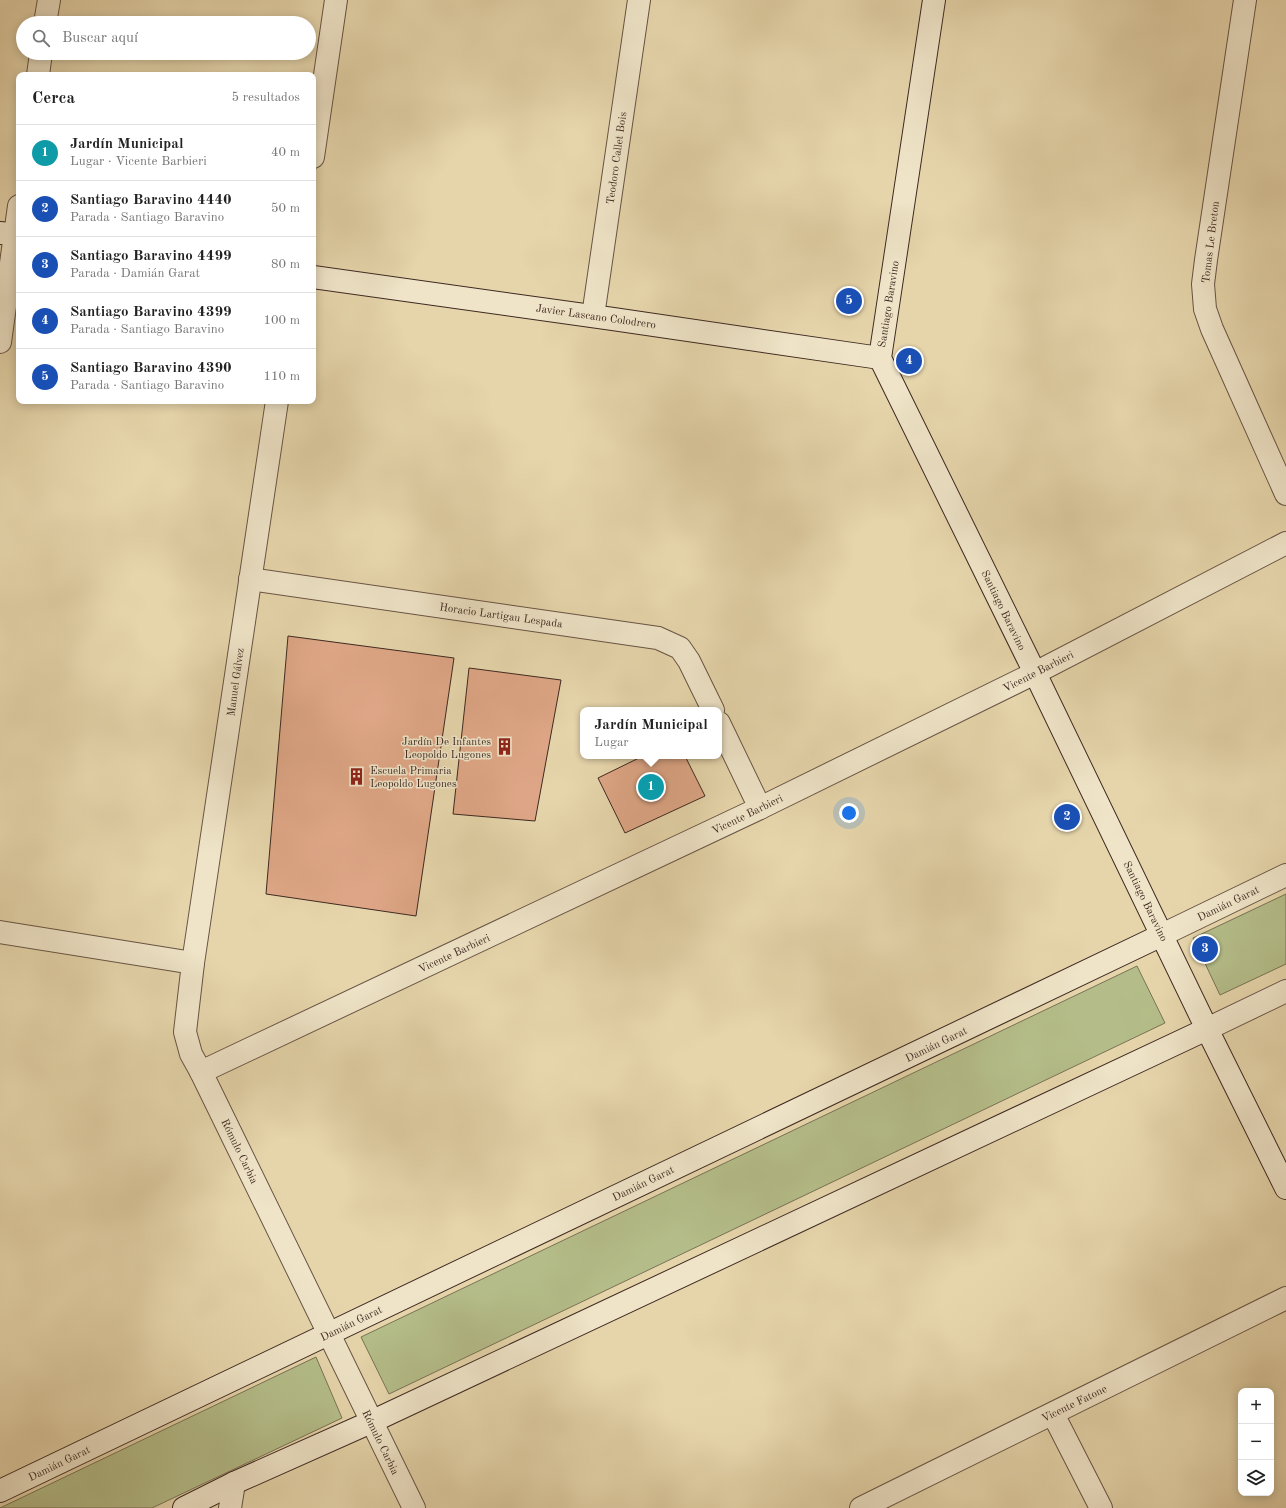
<!DOCTYPE html>
<html lang="es">
<head>
<meta charset="utf-8">
<style>
	:root { --surface:#fff; --page:#f6f6f6; --text:#222; --muted:#767676; --line:#e0e0e0; --accent:#8f2418 }
	body { margin:0; font-family:"Old Standard TT",serif; background:var(--page); color:var(--text) }
	.controls { position:absolute; right:12px; bottom:12px; display:grid; overflow:hidden; border-radius:8px; box-shadow:0 2px 10px #0003 }
	.controls button { width:36px; height:36px; display:grid; place-items:center; padding:0; border:0; border-bottom:1px solid var(--line); background:var(--surface); color:var(--text); font:20px sans-serif }
	.you { position:absolute; left:849px; top:813px; width:14px; height:14px; margin:-10px; border:3px solid #fff; border-radius:50%; background:#1a73e8; box-shadow:0 0 0 6px #1a73e833 }
	.badge { display:grid; place-items:center; width:26px; height:26px; border-radius:50%; background:var(--accent); color:#fff; font-size:13px; font-weight:700 }
	.pin { position:absolute; translate:-50% -50%; border:2px solid #fff; box-shadow:0 1px 4px #0006 }
	.popup { position:absolute; left:580px; top:707px; width:142px; height:52px; box-sizing:border-box; display:grid; place-content:center; border-radius:8px; background:var(--surface); filter:drop-shadow(0 1px 3px #0005); font-size:13px; white-space:nowrap; color:var(--muted) }
	.popup b { font-size:15px; color:var(--text) }
	.popup::after { content:''; position:absolute; left:50%; top:100%; margin-left:-8px; border:8px solid transparent; border-top-color:var(--surface) }
	.list { margin:0; padding:0; list-style:none }
	h2 { display:flex; justify-content:space-between; align-items:center; height:52px; margin:0; padding:0 16px; font-size:17px }
	h2 small { font-size:13px; font-weight:400; color:var(--muted) }
	.list li { display:grid; grid-template-columns:26px 1fr auto; gap:12px; align-items:center; box-sizing:border-box; height:56px; padding:0 16px; border-top:1px solid var(--line) }
	.list b { display:block; font-size:15px; white-space:nowrap }
	.list p { margin:0; font-size:13px; white-space:nowrap; color:var(--muted) }
	.list em { font-size:13px; font-style:normal; color:var(--muted) }
	.icon { flex:none; width:22px; height:22px; fill:none; stroke:currentColor; stroke-width:2; stroke-linecap:round; stroke-linejoin:round }
	.map { position:relative; flex:none; width:1286px; height:1508px; overflow:hidden }
	.search { position:absolute; background:var(--surface); box-shadow:0 2px 10px #0003; left:16px; top:16px; width:300px; height:44px; display:flex; align-items:center; gap:10px; box-sizing:border-box; padding:0 14px; border-radius:22px; color:var(--muted); font-size:15px }
	.panel { position:absolute; background:var(--surface); box-shadow:0 2px 10px #0003; left:16px; top:72px; width:300px; height:332px; border-radius:8px }
	.map>svg:first-child { display:block }
	.green { fill:#b4bd89; stroke:#797355 }
	.building { fill:#dea686; stroke:#3e2921 }
	.lines { fill:none; stroke-linecap:round; stroke-linejoin:round }
	.minor-casing { stroke:#685444; stroke-width:24 }
	.secondary-casing { stroke:#3e2921; stroke-width:24 }
	.minor { stroke:#efe4c8; stroke-width:22 }
	.secondary { stroke:#efe4c8; stroke-width:22 }
	.labels { text-anchor:middle; stroke-width:3; stroke-linejoin:round; paint-order:stroke }
	.street-label { font-size:11px; fill:#3e2921; stroke:#efe4c8 }
	.poi-label { font-size:11px; fill:#3e2921; stroke:#efe4c8; text-anchor:end }
</style>
</head>
<body>
<div class="map">
<svg width="1286" height="1508" viewBox="0 0 1286 1508">
	<rect width="100%" height="100%" fill="#e6d5ab"/>
	<filter id="stains"><feTurbulence type="fractalNoise" baseFrequency=".005" numOctaves="4"/><feColorMatrix values="0 0 0 0 .2 0 0 0 0 .09 0 0 0 0 .02 0 0 0 .5 -.17"/></filter>
	<radialGradient id="worn" r=".72"><stop offset=".6" stop-color="#630" stop-opacity="0"/><stop offset="1" stop-color="#630" stop-opacity=".3"/></radialGradient>
	<g class="green">
		<polygon points="1286,894 1286,964 1220,995 1193,938"/>
		<polygon points="1137,966 1165,1023 389,1394 361,1337"/>
		<polygon points="316,1357 342,1418 152,1508 0,1508"/>
	</g>
	<g class="building">
		<polygon points="288,636 454,658 416,916 266,894"/>
		<polygon points="469,668 561,680 535,821 453,814"/>
		<polygon points="643,756 685,756 705,796 625,833 598,778"/>
	</g>
	<g class="lines">
		<defs>
			<g id="minor">
				<polyline points="1245,0 1206,260 1203,284 1205,309 1212,329 1286,494"/>
				<polyline points="45,23 49,0"/>
				<polyline points="38,75 41,53"/>
				<polyline points="313,157 336,0"/>
				<polyline points="593,316 639,0"/>
				<polyline points="0,342 19,206"/>
				<polyline points="250,579 658,638 680,648 689,661 713,710"/>
				<polyline points="719,723 760,808"/>
				<polyline points="0,932 193,963 185,1032 191,1054 201,1072 414,1508"/>
				<polyline points="1162,935 1286,875"/>
				<polyline points="193,963 277,401"/>
				<polyline points="1207,1029 1286,991"/>
				<polyline points="201,1072 760,808 1035,673 1286,543"/>
				<polyline points="1053,1414 1101,1508"/>
				<polyline points="230,1508 234,1483"/>
				<polyline points="861,1508 1286,1298"/>
			</g>
			<g id="secondary">
				<polyline points="934,0 880,358 1035,673 1207,1029 1286,1188"/>
				<polyline points="0,233 19,235"/>
				<polyline points="313,277 613,319 880,358"/>
				<polyline points="0,1491 1162,935"/>
				<polyline points="184,1508 234,1483 371,1422 1207,1029"/>
			</g>
		</defs>
		<use href="#minor" class="minor-casing"/>
		<use href="#secondary" class="secondary-casing"/>
		<use href="#minor" class="minor"/>
		<use href="#secondary" class="secondary"/>
	</g>
	<defs>
		<symbol id="building-bare" viewBox="-9 -9 18 18"><path d="M-4-6H4V6H1V3H-1V6H-4ZM-2.5-4.3h1.7v1.8h-1.7ZM.8-4.3h1.7v1.8H.8ZM-2.5-1h1.7V.8h-1.7ZM.8-1h1.7V.8H.8Z" fill="#8f2418" stroke="#efe4c8" stroke-width="2.5" paint-order="stroke"/></symbol>
	</defs>
	<g fill-rule="evenodd">
		<use href="#building-bare" x="492" y="734" width="25" height="25"/>
		<use href="#building-bare" x="344" y="764" width="25" height="25"/>
	</g>
	<g class="labels">
		<g class="street-label">
			<text transform="translate(616 158) rotate(-82)" y="4">Teodoro Callet Bois</text>
			<text transform="translate(1210 242) rotate(-83)" y="4">Tomas Le Breton</text>
			<text transform="translate(888 304) rotate(-81)" y="4">Santiago Baravino</text>
			<text transform="translate(596 316) rotate(8)" y="4">Javier Lascano Colodrero</text>
			<text transform="translate(1004 610) rotate(64)" y="4">Santiago Baravino</text>
			<text transform="translate(501 615) rotate(8)" y="4">Horacio Lartigau Lespada</text>
			<text transform="translate(1038 671) rotate(-27)" y="4">Vicente Barbieri</text>
			<text transform="translate(235 682) rotate(-82)" y="4">Manuel Gálvez</text>
			<text transform="translate(747 814) rotate(-26)" y="4">Vicente Barbieri</text>
			<text transform="translate(1146 901) rotate(64)" y="4">Santiago Baravino</text>
			<text transform="translate(1228 903) rotate(-26)" y="4">Damián Garat</text>
			<text transform="translate(454 953) rotate(-25)" y="4">Vicente Barbieri</text>
			<text transform="translate(936 1044) rotate(-26)" y="4">Damián Garat</text>
			<text transform="translate(240 1151) rotate(64)" y="4">Rómulo Carbia</text>
			<text transform="translate(643 1183) rotate(-26)" y="4">Damián Garat</text>
			<text transform="translate(351 1323) rotate(-26)" y="4">Damián Garat</text>
			<text transform="translate(1074 1403) rotate(-26)" y="4">Vicente Fatone</text>
			<text transform="translate(381 1442) rotate(64)" y="4">Rómulo Carbia</text>
			<text transform="translate(59 1463) rotate(-26)" y="4">Damián Garat</text>
		</g>
		<g class="poi-label">
			<text x="491" y="745">Jardín De Infantes<tspan x="491" dy="13">Leopoldo Lugones</tspan></text>
			<text x="370" y="774" text-anchor="start">Escuela Primaria<tspan x="370" dy="13">Leopoldo Lugones</tspan></text>
		</g>
	</g>
	<rect width="100%" height="100%" filter="url(#stains)"/>
	<rect width="100%" height="100%" fill="url(#worn)"/>
</svg>
<div class="controls">
<button>+</button>
<button>−</button>
<button><svg class="icon" aria-label="layers" viewBox="0 0 24 24"><path d="M12 4l9 5-9 5-9-5zM3 14l9 5 9-5"/></svg></button>
</div>
<div class="you"></div>
<div class="pin badge" style="left:651px;top:787px;background:#0f9aa8">1</div>
<div class="popup"><b>Jardín Municipal</b>Lugar</div>
<div class="pin badge" style="left:1067px;top:817px;background:#1a4fb4">2</div>
<div class="pin badge" style="left:1205px;top:949px;background:#1a4fb4">3</div>
<div class="pin badge" style="left:909px;top:361px;background:#1a4fb4">4</div>
<div class="pin badge" style="left:849px;top:301px;background:#1a4fb4">5</div>
<div class="search"><svg class="icon" aria-label="search" viewBox="0 0 24 24"><circle cx="10" cy="10" r="6"/><path d="M15 15l6 6"/></svg>Buscar aquí</div>
<section class="panel">
<h2>Cerca<small>5 resultados</small></h2>
<ul class="list">
<li><span class="badge" style="background:#0f9aa8">1</span><div><b>Jardín Municipal</b><p>Lugar · Vicente Barbieri</p></div><em>40 m</em></li>
<li><span class="badge" style="background:#1a4fb4">2</span><div><b>Santiago Baravino 4440</b><p>Parada · Santiago Baravino</p></div><em>50 m</em></li>
<li><span class="badge" style="background:#1a4fb4">3</span><div><b>Santiago Baravino 4499</b><p>Parada · Damián Garat</p></div><em>80 m</em></li>
<li><span class="badge" style="background:#1a4fb4">4</span><div><b>Santiago Baravino 4399</b><p>Parada · Santiago Baravino</p></div><em>100 m</em></li>
<li><span class="badge" style="background:#1a4fb4">5</span><div><b>Santiago Baravino 4390</b><p>Parada · Santiago Baravino</p></div><em>110 m</em></li>
</ul>
</section>
</div>
</body>
</html>
